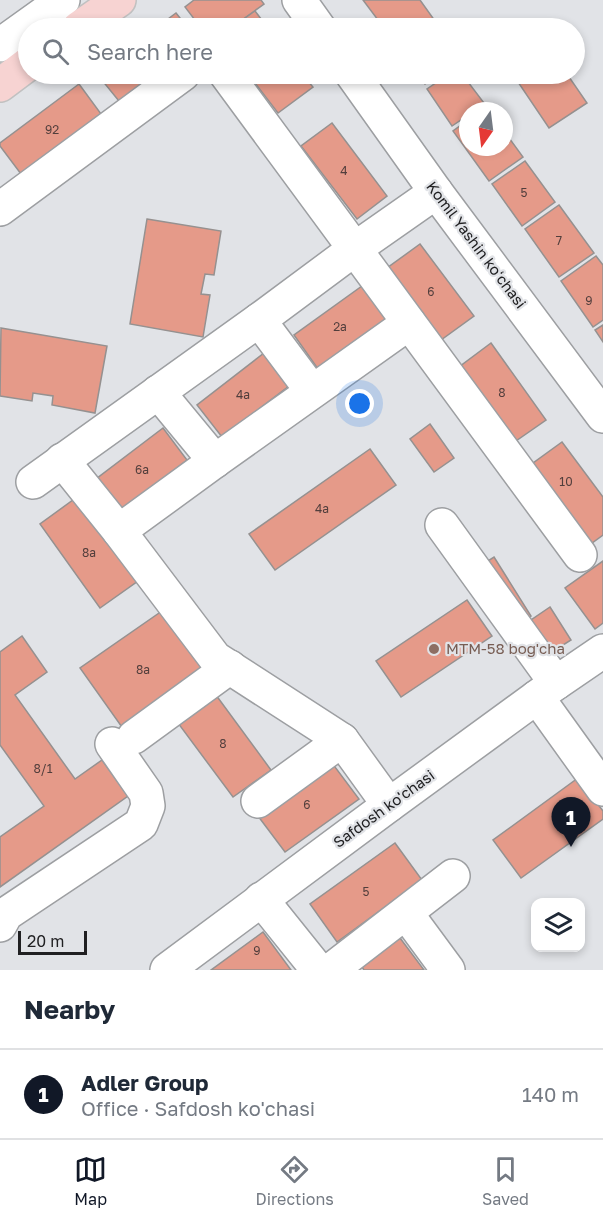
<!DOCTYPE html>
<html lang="en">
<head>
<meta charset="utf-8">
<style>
	:root { --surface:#fff; --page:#f2f2f3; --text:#1f2937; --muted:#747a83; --line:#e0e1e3; --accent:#111827 }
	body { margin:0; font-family:"Golos Text",sans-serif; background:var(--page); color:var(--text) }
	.controls { position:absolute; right:18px; bottom:18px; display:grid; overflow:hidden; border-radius:12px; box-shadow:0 3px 9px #0003 }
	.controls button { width:54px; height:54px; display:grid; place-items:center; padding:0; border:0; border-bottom:2px solid var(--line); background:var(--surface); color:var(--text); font:30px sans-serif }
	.compass { position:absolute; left:459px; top:102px; width:54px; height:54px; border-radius:50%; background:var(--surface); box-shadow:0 3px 9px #0003; rotate:194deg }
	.scale { position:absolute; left:18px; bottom:15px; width:69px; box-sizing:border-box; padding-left:6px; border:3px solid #202022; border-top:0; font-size:16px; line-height:21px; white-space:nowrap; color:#202022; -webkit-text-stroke:4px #e1e3e7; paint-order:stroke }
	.you { position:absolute; left:360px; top:404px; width:21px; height:21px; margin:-15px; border:4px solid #fff; border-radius:50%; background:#1a73e8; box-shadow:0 0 0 9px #1a73e833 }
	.badge { display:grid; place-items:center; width:39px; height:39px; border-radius:50%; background:var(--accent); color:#fff; font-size:20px; font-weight:700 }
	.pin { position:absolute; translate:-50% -50px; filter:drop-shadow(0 2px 3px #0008) }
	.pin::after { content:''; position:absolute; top:32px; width:21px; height:18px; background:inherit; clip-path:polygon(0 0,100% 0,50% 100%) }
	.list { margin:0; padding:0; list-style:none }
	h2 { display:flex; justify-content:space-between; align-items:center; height:78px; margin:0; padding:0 24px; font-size:26px }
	h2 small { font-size:20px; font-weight:400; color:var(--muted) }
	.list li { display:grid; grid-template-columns:39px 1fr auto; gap:18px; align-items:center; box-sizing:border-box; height:90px; padding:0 24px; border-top:2px solid var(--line) }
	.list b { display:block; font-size:22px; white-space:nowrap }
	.list p { margin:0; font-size:20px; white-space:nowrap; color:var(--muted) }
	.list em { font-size:20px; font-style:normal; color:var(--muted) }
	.icon { flex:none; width:33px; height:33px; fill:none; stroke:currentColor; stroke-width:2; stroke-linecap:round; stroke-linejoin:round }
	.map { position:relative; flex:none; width:603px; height:970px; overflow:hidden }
	.search { position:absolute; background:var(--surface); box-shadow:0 3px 9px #0003; left:18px; right:18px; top:18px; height:66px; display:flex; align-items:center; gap:15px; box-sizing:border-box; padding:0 21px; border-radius:33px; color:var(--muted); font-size:22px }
	.sheet { height:168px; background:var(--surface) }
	nav { display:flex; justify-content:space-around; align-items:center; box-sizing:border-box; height:84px; border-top:2px solid var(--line); background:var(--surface); font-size:16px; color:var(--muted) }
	nav a { display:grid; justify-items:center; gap:3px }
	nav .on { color:var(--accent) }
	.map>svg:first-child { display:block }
	.building { fill:#e59a89; stroke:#959190; stroke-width:1.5 }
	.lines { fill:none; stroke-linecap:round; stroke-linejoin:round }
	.minor-casing { stroke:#9d9fa2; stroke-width:36 }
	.major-casing { stroke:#c1c1c1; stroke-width:36 }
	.minor { stroke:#fff; stroke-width:33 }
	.major { stroke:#f7d3d2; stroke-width:33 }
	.education-dot { fill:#8d6e63; stroke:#e1e3e7; stroke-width:2 }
	.labels { text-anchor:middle; stroke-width:4.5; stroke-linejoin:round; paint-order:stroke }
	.number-label { font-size:12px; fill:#513e3c }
	.street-label { font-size:15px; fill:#202022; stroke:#e1e3e7 }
	.education-label { font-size:15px; fill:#785e54; stroke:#e1e3e7; text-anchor:start }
</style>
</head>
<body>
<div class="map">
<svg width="603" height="970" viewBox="0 0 603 970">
	<rect width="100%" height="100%" fill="#e1e3e7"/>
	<g class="building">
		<polygon points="194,0 261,0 264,4 231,28 201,28 185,7"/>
		<polygon points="363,0 420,0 440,28 384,28"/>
		<polygon points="255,11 268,28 231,28"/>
		<polygon points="176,13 188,28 156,28"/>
		<polygon points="97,74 166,74 123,106"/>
		<polygon points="248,74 302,74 313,87 278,113"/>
		<polygon points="417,74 439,74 425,84"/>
		<polygon points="449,74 462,74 484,103 473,111 468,111 468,115 452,126 427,89"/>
		<polygon points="531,74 567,74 587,103 549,128 518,82"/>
		<polygon points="79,84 104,118 24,178 0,146 0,143"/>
		<polygon points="468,120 468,147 504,147 504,131 523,157 489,181 453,131"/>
		<polygon points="332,123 387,196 357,219 301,146"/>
		<polygon points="525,161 555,202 522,226 492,184"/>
		<polygon points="559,205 594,253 559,277 525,229"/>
		<polygon points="147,219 221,231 214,275 205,274 201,294 210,295 203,337 130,324"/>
		<polygon points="420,244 474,316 441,340 387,268"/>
		<polygon points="596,256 603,265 603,320 593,327 561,281"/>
		<polygon points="362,286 387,319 318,369 294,335"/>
		<polygon points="603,325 603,342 595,330"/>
		<polygon points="1,328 107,346 95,413 52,405 53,396 33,393 32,401 0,396"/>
		<polygon points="491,343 546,420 513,443 459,367"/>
		<polygon points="264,353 289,386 222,437 197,405"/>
		<polygon points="430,424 454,458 434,472 410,439"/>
		<polygon points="163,428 187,460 121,511 96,479"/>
		<polygon points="562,442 603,497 603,535 588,546 529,466"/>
		<polygon points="370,449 396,485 275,570 249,534"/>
		<polygon points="77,497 138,581 100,608 40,524"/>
		<polygon points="494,557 531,616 517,625 480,566"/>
		<polygon points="603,561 603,623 595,629 565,588"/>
		<polygon points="467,600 492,636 401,697 376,661"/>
		<polygon points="550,607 571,640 552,652 531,620"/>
		<polygon points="162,611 206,672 124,730 80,668"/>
		<polygon points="22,636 47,672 15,695 75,779 102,760 128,796 0,887 0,837 44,806 0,745 0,652"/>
		<polygon points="213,691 271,770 233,797 175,719"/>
		<polygon points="329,759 359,799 285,852 255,812"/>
		<polygon points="578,778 603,811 603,819 521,878 493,840"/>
		<polygon points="395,843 422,880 337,942 310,904"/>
		<polygon points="263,932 291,970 211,970"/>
		<polygon points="400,938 424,970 364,970 362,967"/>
	</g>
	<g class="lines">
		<defs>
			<g id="minor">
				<polyline points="299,0 319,28"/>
				<polyline points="0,45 63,0"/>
				<polyline points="226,74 580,555"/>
				<polyline points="352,74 436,192 603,416"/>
				<polyline points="0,209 183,74"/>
				<polyline points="259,320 312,391"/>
				<polyline points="158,392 215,461"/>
				<polyline points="62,460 119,531 215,658 342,740 389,805"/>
				<polyline points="33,482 259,320 356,248 436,192"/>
				<polyline points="442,525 556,683"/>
				<polyline points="119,531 215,461 409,323"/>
				<polyline points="537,697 603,789"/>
				<polyline points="134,737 230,667"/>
				<polyline points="258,801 342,740"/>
				<polyline points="261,899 318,970"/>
				<polyline points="406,913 448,970"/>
				<polyline points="0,925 6,914 141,824 148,806 146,793 112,744"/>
				<polyline points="167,970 389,805 556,683 603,651"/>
				<polyline points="331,970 453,876"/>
			</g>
			<g id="major">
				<polyline points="79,28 119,0"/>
				<polyline points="0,85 28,64"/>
			</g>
		</defs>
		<use href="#minor" class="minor-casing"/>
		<use href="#major" class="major-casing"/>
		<use href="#minor" class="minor"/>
		<use href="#major" class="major"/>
	</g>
	<circle class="education-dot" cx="434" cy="649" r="6"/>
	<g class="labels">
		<g class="number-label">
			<text x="52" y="134">92</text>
			<text x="344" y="175">4</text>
			<text x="524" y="197">5</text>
			<text x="559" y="245">7</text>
			<text x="431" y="296">6</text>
			<text x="589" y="305">9</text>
			<text x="340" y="331">2a</text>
			<text x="502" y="397">8</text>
			<text x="243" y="399">4a</text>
			<text x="142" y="474">6a</text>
			<text x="566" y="486">10</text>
			<text x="322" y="513">4a</text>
			<text x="89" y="557">8a</text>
			<text x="143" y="674">8a</text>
			<text x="223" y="748">8</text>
			<text x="43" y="773">8/1</text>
			<text x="307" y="809">6</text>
			<text x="366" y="896">5</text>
			<text x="257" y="955">9</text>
		</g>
		<g class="street-label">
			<text transform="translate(476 245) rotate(53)" y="5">Komil Yashin koʻchasi</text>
			<text transform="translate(384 809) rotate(-36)" y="5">Safdosh ko'chasi</text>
		</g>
		<g class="education-label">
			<text x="446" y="654">MTM-58 bog'cha</text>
		</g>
	</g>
</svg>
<div class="controls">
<button><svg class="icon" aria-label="layers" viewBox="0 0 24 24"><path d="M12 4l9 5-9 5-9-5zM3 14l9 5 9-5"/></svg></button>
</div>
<svg class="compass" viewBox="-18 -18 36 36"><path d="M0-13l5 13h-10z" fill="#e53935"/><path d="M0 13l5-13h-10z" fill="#747a83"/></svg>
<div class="scale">20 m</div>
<div class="you"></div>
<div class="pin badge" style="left:571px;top:847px">1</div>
<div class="search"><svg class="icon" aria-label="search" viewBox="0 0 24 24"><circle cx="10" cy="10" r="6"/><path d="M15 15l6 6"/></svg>Search here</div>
</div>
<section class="sheet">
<h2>Nearby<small></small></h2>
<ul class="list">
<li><span class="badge">1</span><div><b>Adler Group</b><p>Office · Safdosh ko'chasi</p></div><em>140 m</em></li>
</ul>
</section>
<nav>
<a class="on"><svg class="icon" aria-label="map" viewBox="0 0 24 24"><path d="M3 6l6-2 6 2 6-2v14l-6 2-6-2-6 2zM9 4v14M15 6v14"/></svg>Map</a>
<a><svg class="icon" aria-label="directions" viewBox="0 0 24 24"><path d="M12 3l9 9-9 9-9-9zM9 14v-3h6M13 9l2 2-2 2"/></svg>Directions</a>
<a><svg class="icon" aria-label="saved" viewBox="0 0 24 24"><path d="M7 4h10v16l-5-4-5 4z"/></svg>Saved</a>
</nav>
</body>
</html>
